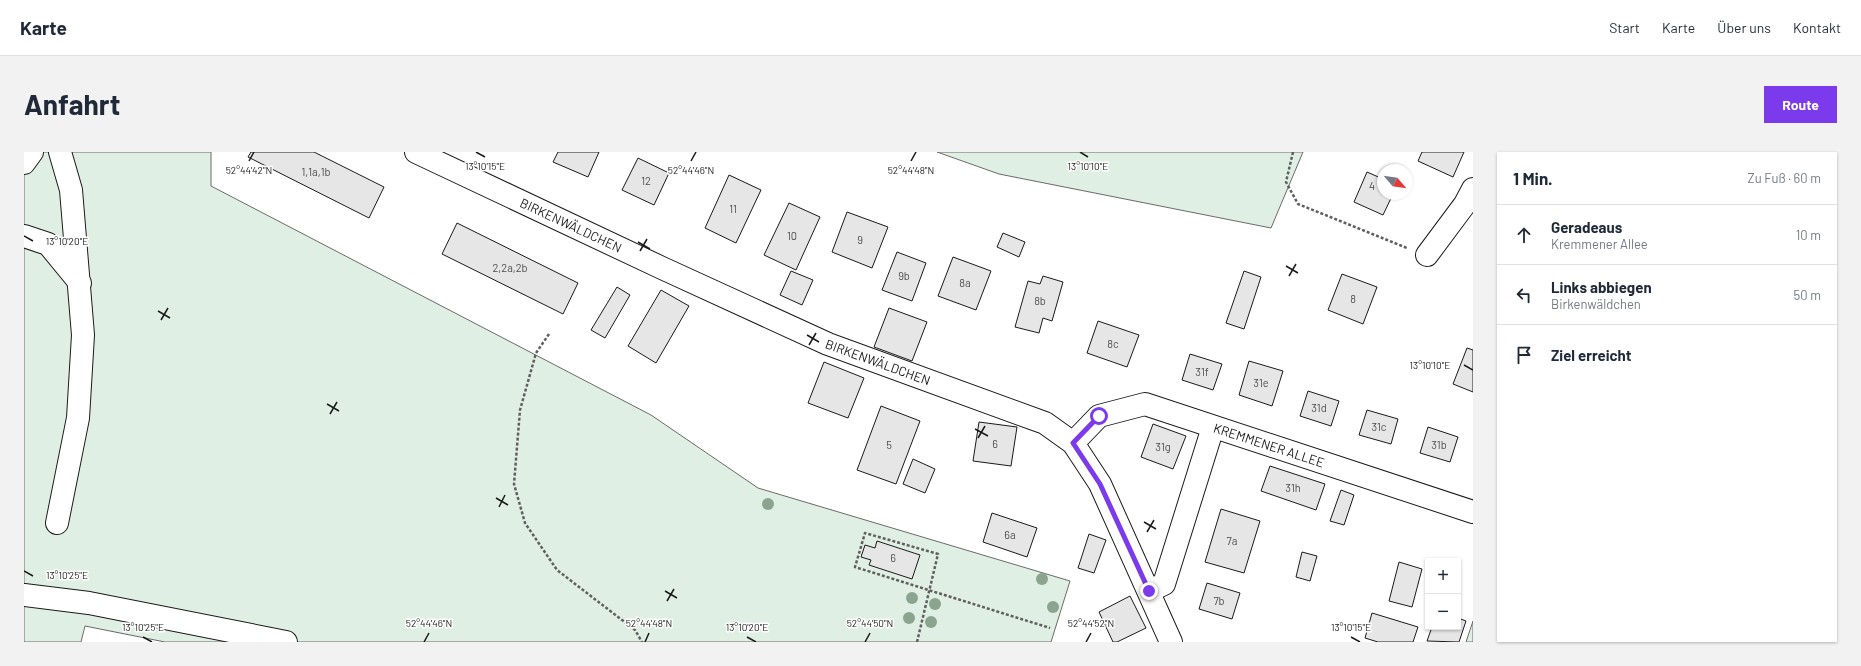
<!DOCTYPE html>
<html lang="de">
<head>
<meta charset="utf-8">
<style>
	:root { --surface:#fff; --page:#f2f2f3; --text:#1f2937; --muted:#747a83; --line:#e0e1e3; --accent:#7c3aed }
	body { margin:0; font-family:Barlow,sans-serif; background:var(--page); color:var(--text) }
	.controls { position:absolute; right:12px; bottom:12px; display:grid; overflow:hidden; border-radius:0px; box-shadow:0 1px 3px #0004 }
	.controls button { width:36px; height:36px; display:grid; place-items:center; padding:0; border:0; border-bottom:1px solid var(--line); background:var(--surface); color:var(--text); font:20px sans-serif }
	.compass { position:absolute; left:1353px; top:12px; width:36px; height:36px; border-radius:50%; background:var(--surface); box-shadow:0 1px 3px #0004; rotate:119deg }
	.stop { position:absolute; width:12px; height:12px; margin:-9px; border:3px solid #7c3aed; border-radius:50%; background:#fff }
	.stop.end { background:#7c3aed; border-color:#fff; box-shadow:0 1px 4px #0008 }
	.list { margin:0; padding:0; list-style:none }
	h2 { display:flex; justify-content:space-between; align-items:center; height:52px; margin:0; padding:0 16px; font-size:17px }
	h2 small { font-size:13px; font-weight:400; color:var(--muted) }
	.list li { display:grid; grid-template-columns:26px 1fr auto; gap:12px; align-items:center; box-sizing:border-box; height:60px; padding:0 16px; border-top:1px solid var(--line) }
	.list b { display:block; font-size:15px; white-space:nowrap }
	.list p { margin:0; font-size:13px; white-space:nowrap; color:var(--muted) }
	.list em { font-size:13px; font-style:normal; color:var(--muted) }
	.icon { flex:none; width:22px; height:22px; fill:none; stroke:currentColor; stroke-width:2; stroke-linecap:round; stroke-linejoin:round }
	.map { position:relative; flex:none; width:1449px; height:490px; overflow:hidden; border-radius:0px }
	header { display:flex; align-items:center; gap:24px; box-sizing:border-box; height:56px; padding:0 20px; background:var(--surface); border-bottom:1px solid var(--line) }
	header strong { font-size:19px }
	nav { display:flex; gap:22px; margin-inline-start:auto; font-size:14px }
	.intro { display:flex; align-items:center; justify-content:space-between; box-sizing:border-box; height:96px; padding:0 24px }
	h1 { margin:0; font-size:28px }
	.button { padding:10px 18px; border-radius:0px; background:var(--accent); color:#fff; font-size:14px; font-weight:700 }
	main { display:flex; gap:24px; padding:0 24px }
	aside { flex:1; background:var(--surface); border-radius:0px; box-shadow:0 1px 3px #0004 }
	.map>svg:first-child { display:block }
	.green { fill:#e0efe3; stroke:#6a6a6a }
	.building { fill:#e6e6e6; stroke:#1a1a1a }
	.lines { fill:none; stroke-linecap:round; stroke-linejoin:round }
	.minor-casing { stroke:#1a1a1a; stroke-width:24 }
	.major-casing { stroke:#1a1a1a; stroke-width:24 }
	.path { stroke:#5f5f5f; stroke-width:2.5; stroke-dasharray:3 2; stroke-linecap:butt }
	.minor { stroke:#fff; stroke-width:22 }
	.major { stroke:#fff; stroke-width:22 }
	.tree { fill:#8aa48f }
	.route { stroke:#7c3aed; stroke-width:5 }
	.ticks { fill:none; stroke:#1a1a1a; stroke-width:1.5 }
	.labels { text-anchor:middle; stroke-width:3; stroke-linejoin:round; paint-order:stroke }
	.number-label { font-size:11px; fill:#4d4d4d }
	.street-label { font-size:13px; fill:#1a1a1a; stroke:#fff }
	.ticks-label { font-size:10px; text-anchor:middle; fill:#1a1a1a; stroke:#fff; stroke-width:3; stroke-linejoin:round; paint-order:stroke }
</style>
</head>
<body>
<header>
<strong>Karte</strong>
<nav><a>Start</a><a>Karte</a><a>Über uns</a><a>Kontakt</a></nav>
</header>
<div class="intro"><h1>Anfahrt</h1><a class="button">Route</a></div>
<main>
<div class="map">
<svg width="1449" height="490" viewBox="0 0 1449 490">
	<rect width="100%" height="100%" fill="#fff"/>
	<g class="green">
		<polygon points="0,0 187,0 187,34 627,263 734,336 1046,429 1027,490 141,490 61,474 57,490 0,490"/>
		<polygon points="913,0 1279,0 1247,76 975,22"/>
		<polygon points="1449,469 1449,490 1442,490"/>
	</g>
	<g class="building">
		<polygon points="227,0 290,0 360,35 345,66 224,5"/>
		<polygon points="534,0 575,0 564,25 529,10"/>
		<polygon points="1398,0 1440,0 1429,25 1394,9"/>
		<polygon points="614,6 645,21 630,53 598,38"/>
		<polygon points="1343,20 1359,27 1359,42 1369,42 1359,63 1330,50"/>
		<polygon points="705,23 737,38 712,91 681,76"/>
		<polygon points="765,51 796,65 772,118 740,103"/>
		<polygon points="823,60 864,75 848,116 808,100"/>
		<polygon points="433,71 554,131 539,162 418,102"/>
		<polygon points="979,81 1001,90 995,105 973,95"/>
		<polygon points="873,100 902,111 888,149 858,138"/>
		<polygon points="929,105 967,119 952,158 914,144"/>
		<polygon points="767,119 789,128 778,153 756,143"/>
		<polygon points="1220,119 1237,125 1220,177 1202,171"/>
		<polygon points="1318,122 1353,135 1339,172 1304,158"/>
		<polygon points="1019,124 1039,130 1028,169 1019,166 1015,181 991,175 1004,129 1016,132"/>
		<polygon points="593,135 606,143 581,186 567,178"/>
		<polygon points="637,138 665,154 632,211 604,194"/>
		<polygon points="865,156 903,170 888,209 850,195"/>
		<polygon points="1074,169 1115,183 1103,215 1063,201"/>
		<polygon points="1443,196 1449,198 1449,240 1429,232"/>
		<polygon points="1166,202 1198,212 1189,238 1158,228"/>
		<polygon points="1225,209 1259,219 1248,254 1215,243"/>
		<polygon points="800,210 840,226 824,266 784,251"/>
		<polygon points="1284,239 1315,249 1307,274 1276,264"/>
		<polygon points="857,254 896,269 872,332 833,318"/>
		<polygon points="1343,258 1374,267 1367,292 1335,283"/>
		<polygon points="955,270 993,275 987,314 949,309"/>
		<polygon points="1129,272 1162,284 1149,317 1117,305"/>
		<polygon points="1404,275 1434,285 1426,310 1396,301"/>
		<polygon points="889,307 911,317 901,341 879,332"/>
		<polygon points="1246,314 1301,332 1292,358 1237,339"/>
		<polygon points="1317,338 1330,343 1320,373 1306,369"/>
		<polygon points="1197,357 1236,369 1220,421 1181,410"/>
		<polygon points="968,361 1013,376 1003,405 959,390"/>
		<polygon points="1065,382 1082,388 1070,421 1054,416"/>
		<polygon points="853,389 896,403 888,427 845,413 847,408 837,405 841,393 851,396"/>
		<polygon points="1278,400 1293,404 1286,429 1272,425"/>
		<polygon points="1375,410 1398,417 1388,455 1365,449"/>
		<polygon points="1183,431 1216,441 1208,467 1175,457"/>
		<polygon points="1106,444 1122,476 1093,490 1089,490 1075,460"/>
		<polygon points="1348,461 1394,475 1389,490 1354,490 1341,486"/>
		<polygon points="1434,466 1442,469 1435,490 1403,489 1408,475 1434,475"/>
	</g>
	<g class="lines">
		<defs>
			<g id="minor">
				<polyline points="392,0 638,116 804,192 1021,271 1049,291 1076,332 1147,490"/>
				<polyline points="0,11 8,0"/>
				<polyline points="0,84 24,92 56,131"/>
				<polyline points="1403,103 1441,52 1449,37"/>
				<polyline points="1049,291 1075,264 1121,252 1449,360"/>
				<polyline points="33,371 54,266 59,183 47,38 36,0"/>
				<polyline points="1125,439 1140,432 1189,275"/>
			</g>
			<polyline id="major" points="0,443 65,451 262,490"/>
		</defs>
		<use href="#minor" class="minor-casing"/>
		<use href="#major" class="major-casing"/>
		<g class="path">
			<polyline points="1269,0 1262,30 1274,52 1383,96"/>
			<polyline points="525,182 512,201 496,258 490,332 501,371 533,418 611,478 618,490"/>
			<polyline points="893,490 914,402 841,381 831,415 1026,476"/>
		</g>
		<use href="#minor" class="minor"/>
		<use href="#major" class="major"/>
	</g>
	<g class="tree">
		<circle cx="744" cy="352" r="6"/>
		<circle cx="1018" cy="427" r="6"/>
		<circle cx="888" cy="446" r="6"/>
		<circle cx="911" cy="452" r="6"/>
		<circle cx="1029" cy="455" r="6"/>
		<circle cx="885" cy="466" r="6"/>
		<circle cx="907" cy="470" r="6"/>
	</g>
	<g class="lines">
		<polyline class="route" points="1075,264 1049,291 1076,332 1125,439"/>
	</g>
	<path class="ticks" d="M452 0 461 5M1056 0 1064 5M225 9 230 0M667 9 672 0M887 9 892 0M0 84 9 89M614 90 626 97M616 99 623 87M1262 114 1274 121M1265 124 1272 112M134 159 146 166M137 168 144 156M783 183 795 190M785 193 792 181M1440 213 1449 218M303 252 315 259M306 262 313 250M951 277 964 284M954 286 961 274M472 346 484 353M475 355 481 343M1120 370 1132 377M1123 380 1130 368M0 419 9 424M641 439 653 446M643 449 650 437M119 485 128 490M723 485 732 490M1327 485 1336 490M400 490 405 481M621 490 625 481M841 490 846 481M1062 490 1067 481"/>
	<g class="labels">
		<g class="number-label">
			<text x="292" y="24">1,1a,1b</text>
			<text x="622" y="33">12</text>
			<text x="1348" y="38">4</text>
			<text x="709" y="61">11</text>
			<text x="768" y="88">10</text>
			<text x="836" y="92">9</text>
			<text x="486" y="120">2,2a,2b</text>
			<text x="880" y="128">9b</text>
			<text x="941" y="135">8a</text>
			<text x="1329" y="151">8</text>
			<text x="1016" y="153">8b</text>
			<text x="1089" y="196">8c</text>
			<text x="1178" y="224">31f</text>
			<text x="1237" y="235">31e</text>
			<text x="1295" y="260">31d</text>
			<text x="1355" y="279">31c</text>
			<text x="971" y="296">6</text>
			<text x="865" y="297">5</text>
			<text x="1415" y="297">31b</text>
			<text x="1139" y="299">31g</text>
			<text x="1269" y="340">31h</text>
			<text x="986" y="387">6a</text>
			<text x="1208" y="393">7a</text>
			<text x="869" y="410">6</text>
			<text x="1195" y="453">7b</text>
		</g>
		<g class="street-label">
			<text transform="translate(547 73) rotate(25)" y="5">BIRKENWÄLDCHEN</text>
			<text transform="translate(854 210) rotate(20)" y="5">BIRKENWÄLDCHEN</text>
			<text transform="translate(1245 293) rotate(18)" y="5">KREMMENER ALLEE</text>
		</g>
	</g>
	<g class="ticks-label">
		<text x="461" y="18">13°10'15"E</text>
		<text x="1064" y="18">13°10'10"E</text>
		<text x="225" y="22">52°44'42"N</text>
		<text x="667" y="22">52°44'46"N</text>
		<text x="887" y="22">52°44'48"N</text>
		<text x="43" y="93">13°10'20"E</text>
		<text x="1406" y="217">13°10'10"E</text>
		<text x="43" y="427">13°10'25"E</text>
		<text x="405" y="475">52°44'46"N</text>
		<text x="625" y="475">52°44'48"N</text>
		<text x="846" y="475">52°44'50"N</text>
		<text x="1067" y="475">52°44'52"N</text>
		<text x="119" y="479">13°10'25"E</text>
		<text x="723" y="479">13°10'20"E</text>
		<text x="1327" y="479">13°10'15"E</text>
	</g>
</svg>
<div class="controls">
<button>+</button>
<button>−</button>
</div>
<svg class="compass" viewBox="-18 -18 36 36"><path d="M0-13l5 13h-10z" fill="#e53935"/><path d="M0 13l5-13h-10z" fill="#747a83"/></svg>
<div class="stop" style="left:1075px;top:264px"></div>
<div class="stop end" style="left:1125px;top:439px"></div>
</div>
<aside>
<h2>1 Min.<small>Zu Fuß · 60 m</small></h2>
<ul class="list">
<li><svg class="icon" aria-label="ahead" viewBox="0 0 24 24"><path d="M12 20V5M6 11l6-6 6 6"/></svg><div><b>Geradeaus</b><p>Kremmener Allee</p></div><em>10 m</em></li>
<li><svg class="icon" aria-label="left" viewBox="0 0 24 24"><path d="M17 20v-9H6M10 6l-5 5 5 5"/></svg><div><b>Links abbiegen</b><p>Birkenwäldchen</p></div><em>50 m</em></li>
<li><svg class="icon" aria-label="arrive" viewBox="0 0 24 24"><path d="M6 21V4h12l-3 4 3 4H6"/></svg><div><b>Ziel erreicht</b></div></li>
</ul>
</aside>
</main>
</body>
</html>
